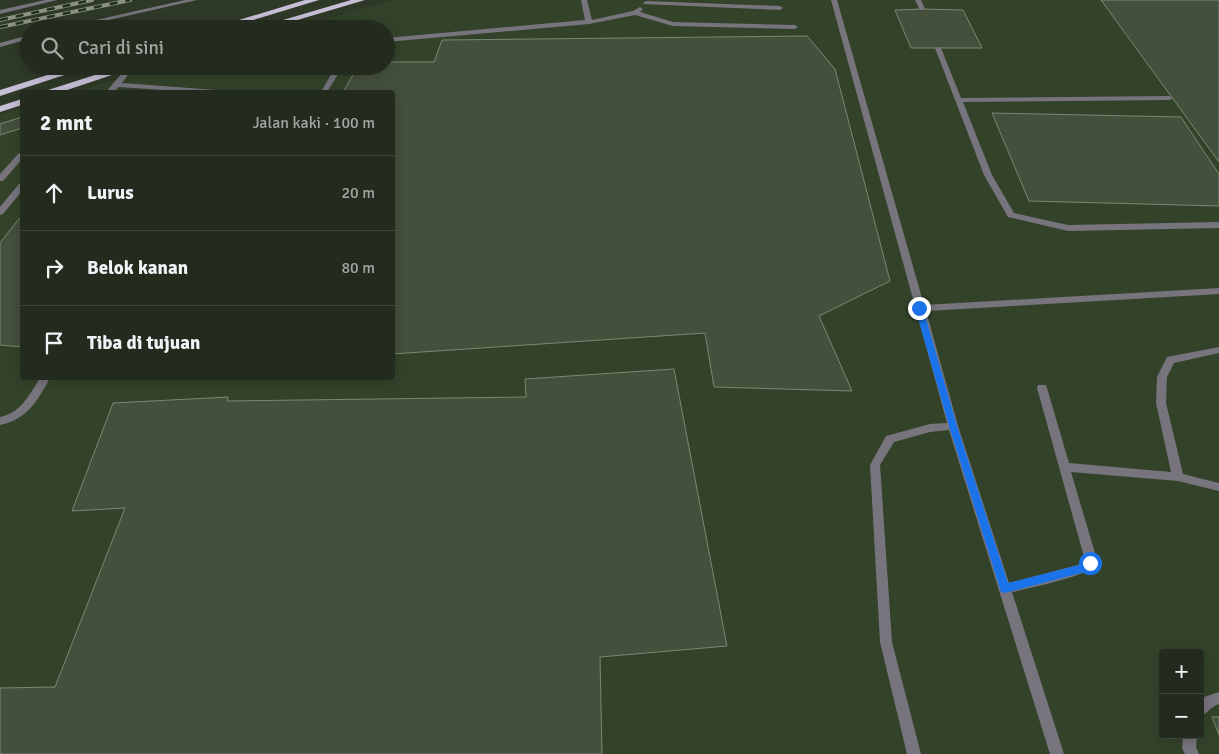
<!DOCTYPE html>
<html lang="id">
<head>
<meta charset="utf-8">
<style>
	:root { --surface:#222b1d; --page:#2a3326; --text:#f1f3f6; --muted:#a2a7a4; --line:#3f473b }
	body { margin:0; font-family:Signika,sans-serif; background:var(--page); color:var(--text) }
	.controls { position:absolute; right:15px; bottom:15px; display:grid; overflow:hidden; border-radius:5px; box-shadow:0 2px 12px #0003 }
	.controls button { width:45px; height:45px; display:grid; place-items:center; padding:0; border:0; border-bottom:1px solid var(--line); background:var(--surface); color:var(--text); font:25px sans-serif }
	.stop { position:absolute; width:15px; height:15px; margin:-11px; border:4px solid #1a73e8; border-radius:50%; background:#fff }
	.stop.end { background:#1a73e8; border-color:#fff; box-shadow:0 1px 5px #0008 }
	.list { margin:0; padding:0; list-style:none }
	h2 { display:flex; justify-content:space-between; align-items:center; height:65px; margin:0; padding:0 20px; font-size:21px }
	h2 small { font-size:16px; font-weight:400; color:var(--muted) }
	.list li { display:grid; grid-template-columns:32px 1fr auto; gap:15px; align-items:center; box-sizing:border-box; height:75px; padding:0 20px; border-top:1px solid var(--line) }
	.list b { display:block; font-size:19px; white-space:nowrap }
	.list em { font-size:16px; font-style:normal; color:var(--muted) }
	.icon { flex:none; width:28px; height:28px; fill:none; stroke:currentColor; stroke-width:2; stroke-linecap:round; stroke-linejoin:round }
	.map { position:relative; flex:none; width:1219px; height:754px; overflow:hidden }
	.search { position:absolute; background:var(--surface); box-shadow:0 2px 12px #0003; left:20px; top:20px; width:375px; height:55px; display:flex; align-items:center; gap:12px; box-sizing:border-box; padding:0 18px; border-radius:28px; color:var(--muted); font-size:19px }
	.panel { position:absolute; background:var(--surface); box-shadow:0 2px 12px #0003; left:20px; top:90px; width:375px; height:290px; border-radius:5px }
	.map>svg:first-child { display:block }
	.built { fill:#33432a; fill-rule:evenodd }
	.building { fill:#44503c; stroke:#7a8873 }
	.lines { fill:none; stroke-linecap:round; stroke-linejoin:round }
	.service { fill:#78747e; fill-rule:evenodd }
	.minor { fill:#78747e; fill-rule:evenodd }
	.tertiary { fill:#78747e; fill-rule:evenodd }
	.trunk { fill:#c7bfd6; fill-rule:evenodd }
	.rail-casing { stroke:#8a9384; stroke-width:4 }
	.rail { stroke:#242f1d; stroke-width:2.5; stroke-dasharray:8; stroke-linecap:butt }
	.route { fill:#1a73e8 }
</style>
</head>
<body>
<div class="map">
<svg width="1219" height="754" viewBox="0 0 1219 754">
	<rect width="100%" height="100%" fill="#2e3927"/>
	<path class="built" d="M395 0H1219V754H0V116L22 107V378H392V92H73L163 66H386V29H290ZM1163 653H1200V735H1163Z"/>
	<g class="building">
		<polygon points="1101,0 1219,0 1219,162"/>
		<polygon points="922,9 963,10 982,48 911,48 895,10"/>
		<polygon points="807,36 835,69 890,281 819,316 852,391 714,387 705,333 392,354 392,92 343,92 358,66 386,66 386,62 434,62 442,40"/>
		<polygon points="992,113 1181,117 1219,174 1219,206 1029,201"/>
		<polygon points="22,117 22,128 0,135 0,124"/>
		<polygon points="22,215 22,347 0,345 0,243"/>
		<polygon points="674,369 727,646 600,657 602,754 0,754 0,688 55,687 125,508 72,511 113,403 228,397 227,401 526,397 525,379"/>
		<polygon points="1212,717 1219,717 1219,735"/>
	</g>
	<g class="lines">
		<g class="service">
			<polygon points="581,0 587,0 592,20 633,11 640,7 643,9 640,12 673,22 795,25 798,27 795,29 673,26 635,15 589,24 386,42 386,38 585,20"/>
			<path d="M831 0H837L924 305 1219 288V294L926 311 958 426 1009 583 1078 565 1083 561V553L1037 388 1038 385H1046L1047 388 1069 463 1171 472 1156 403 1157 377 1167 357 1219 347V353L1174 363 1167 377 1166 403 1183 474 1219 483V491L1178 481 1071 472 1095 553C1095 557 1096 562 1094 565 1089 576 1026 589 1012 592L1064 754H1050L949 430 930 432 894 442 880 465 892 642 921 754H907L880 642 870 465 886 436 930 424 947 423Z"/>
			<polygon points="915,0 921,0 925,9 924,10 920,10"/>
			<polygon points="646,1 780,6 783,8 780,10 644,4 643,3"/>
			<polygon points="936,47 941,48 961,98 1169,96 1173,98 1169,100 963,102 992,175 1014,213 1068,225 1219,222 1219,228 1068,231 1008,217 984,175 935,48"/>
			<polygon points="130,66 133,68 122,83 216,90 220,92 192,92 119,87 113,92 106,92 127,67"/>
			<polygon points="336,66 343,66 327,92 321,92"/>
			<polygon points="19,153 22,153 22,159 3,181 0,181 0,174"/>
			<polygon points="19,184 22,184 22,191 3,214 0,215 0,207"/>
			<path d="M40 378H50C37 401 28 419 0 425V417C21 413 30 394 40 378Z"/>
			<path d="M1219 692V704C1208 708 1209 713 1200 716L1201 698Z"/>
			<polygon points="1183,735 1197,735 1196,747 1199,754 1185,754 1182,748"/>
		</g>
		<polygon class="minor" points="45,0 57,0 0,14 0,10"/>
		<g class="tertiary">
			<polygon points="185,0 197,0 69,29 56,29"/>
			<polygon points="29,35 29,39 0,47 0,43"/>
		</g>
		<g class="trunk">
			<polygon points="305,0 319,0 224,29 209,29"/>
			<polygon points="351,0 365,0 267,29 252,29"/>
			<polygon points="76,66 92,66 0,96 0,90"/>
			<polygon points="123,66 139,66 61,92 47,92 48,90"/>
			<polygon points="22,99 22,105 0,112 0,106"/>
		</g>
		<defs>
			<g id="rail">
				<polyline points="0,20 92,0"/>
				<polyline points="0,27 130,0"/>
			</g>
		</defs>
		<use href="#rail" class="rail-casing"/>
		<use href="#rail" class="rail"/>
	</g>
	<polygon class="route" points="919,305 923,308 957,426 1008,583 1079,565 1090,559 1093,560 1093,566 1085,572 1005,593 1001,592 949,426 915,308"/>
</svg>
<div class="controls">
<button>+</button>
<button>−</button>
</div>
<div class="stop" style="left:1090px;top:563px"></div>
<div class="stop end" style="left:919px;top:308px"></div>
<div class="search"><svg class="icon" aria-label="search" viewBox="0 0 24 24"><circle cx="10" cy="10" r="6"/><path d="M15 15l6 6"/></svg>Cari di sini</div>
<section class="panel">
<h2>2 mnt<small>Jalan kaki · 100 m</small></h2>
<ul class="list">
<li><svg class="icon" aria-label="ahead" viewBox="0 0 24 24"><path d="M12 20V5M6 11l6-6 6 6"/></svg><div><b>Lurus</b></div><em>20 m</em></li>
<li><svg class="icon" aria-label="right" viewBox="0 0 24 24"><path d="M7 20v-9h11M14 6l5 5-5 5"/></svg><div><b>Belok kanan</b></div><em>80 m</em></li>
<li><svg class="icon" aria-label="arrive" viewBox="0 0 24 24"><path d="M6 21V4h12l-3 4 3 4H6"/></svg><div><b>Tiba di tujuan</b></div></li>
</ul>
</section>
</div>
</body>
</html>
